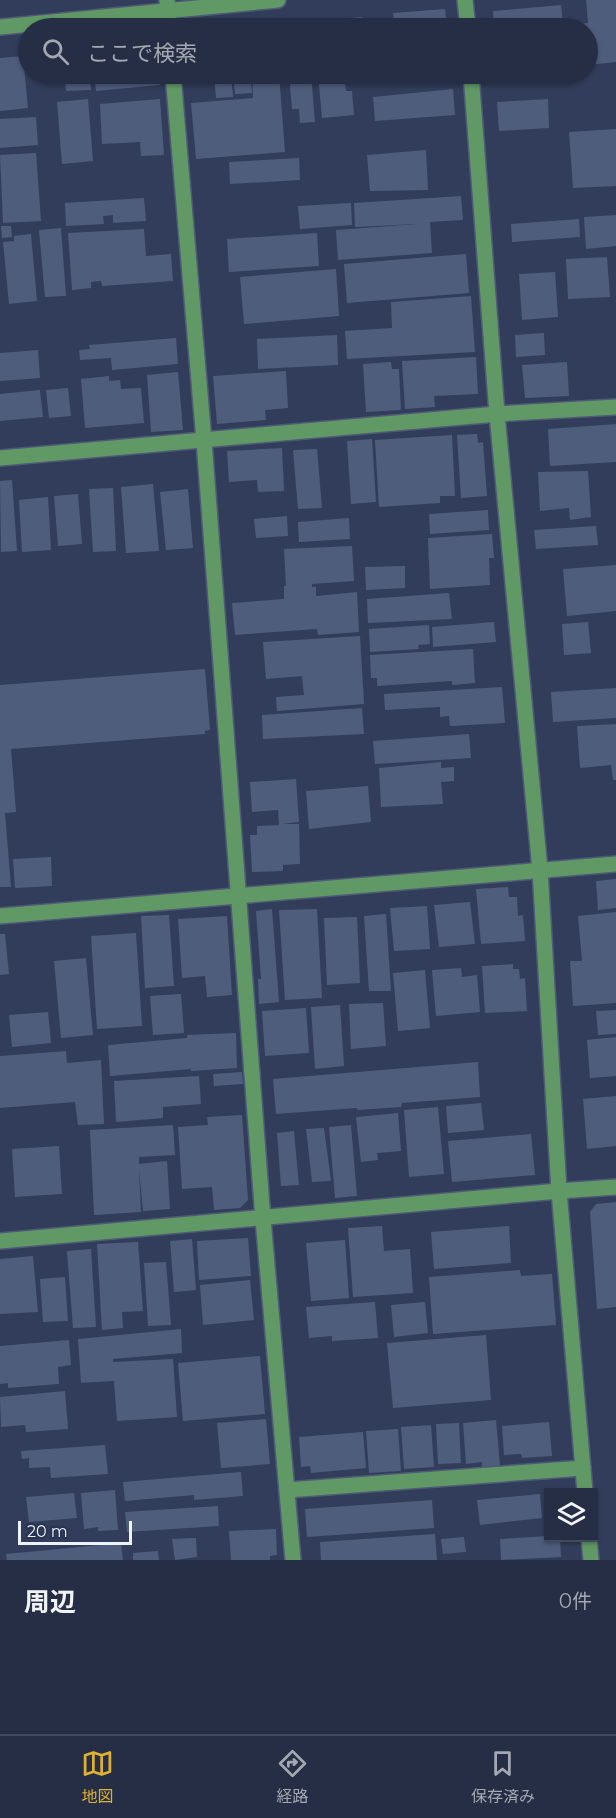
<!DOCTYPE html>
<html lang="ja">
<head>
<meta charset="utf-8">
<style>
	:root { --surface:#252e44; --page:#2d364b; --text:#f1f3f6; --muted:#a3a8b2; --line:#424a5d; --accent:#dfb034 }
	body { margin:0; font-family:Montserrat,"Noto Sans JP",sans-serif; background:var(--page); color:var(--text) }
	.controls { position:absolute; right:18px; bottom:18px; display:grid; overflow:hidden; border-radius:0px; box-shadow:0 2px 4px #0004 }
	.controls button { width:54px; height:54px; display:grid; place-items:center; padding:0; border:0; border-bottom:2px solid var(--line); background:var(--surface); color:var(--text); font:30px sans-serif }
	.scale { position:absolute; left:18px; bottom:15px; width:114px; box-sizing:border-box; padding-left:6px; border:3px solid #edf2fd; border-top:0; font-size:16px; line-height:21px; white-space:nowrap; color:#edf2fd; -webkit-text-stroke:4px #273350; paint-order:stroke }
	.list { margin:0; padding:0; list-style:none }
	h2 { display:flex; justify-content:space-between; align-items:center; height:78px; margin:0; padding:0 24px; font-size:26px }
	h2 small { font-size:20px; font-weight:400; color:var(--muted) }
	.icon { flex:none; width:33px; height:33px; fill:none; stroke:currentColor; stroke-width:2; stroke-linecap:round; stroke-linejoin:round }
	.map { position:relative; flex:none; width:616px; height:1560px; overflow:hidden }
	.search { position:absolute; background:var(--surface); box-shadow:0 2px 4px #0004; left:18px; right:18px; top:18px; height:66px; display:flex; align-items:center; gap:15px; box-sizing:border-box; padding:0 21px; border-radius:33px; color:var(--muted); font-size:22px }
	.sheet { height:174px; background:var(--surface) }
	nav { display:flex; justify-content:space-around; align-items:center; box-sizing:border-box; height:84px; border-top:2px solid var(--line); background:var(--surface); font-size:16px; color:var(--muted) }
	nav a { display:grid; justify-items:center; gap:3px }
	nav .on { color:var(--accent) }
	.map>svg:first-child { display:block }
	.building { fill:#4f5d7d }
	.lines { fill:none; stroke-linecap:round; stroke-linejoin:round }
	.minor-casing { stroke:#4f5a75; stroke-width:18 }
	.minor { stroke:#609965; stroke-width:15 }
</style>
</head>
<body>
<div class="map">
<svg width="616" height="1560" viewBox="0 0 616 1560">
	<rect width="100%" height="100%" fill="#313d5b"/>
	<g class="building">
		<polygon points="586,0 616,0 616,62 588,65 588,28 581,28 580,24 588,23"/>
		<polygon points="561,5 563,23 571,23 571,28 494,28 493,11"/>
		<polygon points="445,9 447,28 395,28 393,13"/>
		<polygon points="362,17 363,28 351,28 350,18"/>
		<polygon points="23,56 28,108 0,111 0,58"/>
		<polygon points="50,74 90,74 91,90 66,91 65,78 50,79"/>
		<polygon points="94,74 159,74 160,85 96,91"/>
		<polygon points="188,74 211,74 212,79 189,82"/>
		<polygon points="214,74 231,74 233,97 216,98"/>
		<polygon points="233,74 250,74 252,93 235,94"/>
		<polygon points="252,74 279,74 285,152 196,159 191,103 253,98"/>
		<polygon points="289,74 311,74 315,122 300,123 299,109 292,109"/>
		<polygon points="318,74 344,74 346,91 352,91 354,115 322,118"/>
		<polygon points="355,74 394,74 394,82 356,84"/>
		<polygon points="399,74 436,74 436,75 399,78"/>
		<polygon points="453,89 455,115 375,121 373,97"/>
		<polygon points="88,99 93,161 62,164 57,102"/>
		<polygon points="160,99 164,155 141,156 140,142 102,144 100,104"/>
		<polygon points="548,99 549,128 499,131 497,102"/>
		<polygon points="36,117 38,145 0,148 0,119"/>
		<polygon points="616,129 616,186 573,188 569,132"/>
		<polygon points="426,150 428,190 370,191 367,155"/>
		<polygon points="36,153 41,221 3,223 0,155"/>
		<polygon points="299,158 300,180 230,184 229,162"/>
		<polygon points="461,196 463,220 430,222 432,253 338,260 336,230 417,224 355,227 354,203"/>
		<polygon points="144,198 146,221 113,223 113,215 103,216 104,224 66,226 65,203"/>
		<polygon points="351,203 352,225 300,229 298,206"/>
		<polygon points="616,215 616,246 586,249 584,217"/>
		<polygon points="579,219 580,237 512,242 511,224"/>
		<polygon points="1,226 11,226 12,237 2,238"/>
		<polygon points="61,228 66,296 45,297 39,230"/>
		<polygon points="144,229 146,256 171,254 173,281 102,286 101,281 91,282 91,288 72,290 68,233"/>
		<polygon points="317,233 319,266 229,272 227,239"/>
		<polygon points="31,234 37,301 9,304 3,242 14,241 14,236"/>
		<polygon points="466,254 469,293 347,303 344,264"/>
		<polygon points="607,257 610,297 568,299 566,259"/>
		<polygon points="336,269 339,316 244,324 240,277"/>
		<polygon points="555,272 558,317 522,320 519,274"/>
		<polygon points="471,296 475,352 347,359 345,331 392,328 391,302"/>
		<polygon points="544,333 545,355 516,357 515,335"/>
		<polygon points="337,335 338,365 258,369 257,339"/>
		<polygon points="176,338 178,364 112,370 111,358 80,360 79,350 90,349 89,345"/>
		<polygon points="38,350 40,378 0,381 0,353"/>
		<polygon points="476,357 478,394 434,396 435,407 405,409 402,361"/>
		<polygon points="391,362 392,369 399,369 401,410 366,412 363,364"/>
		<polygon points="567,362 569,396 525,398 522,365"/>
		<polygon points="286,371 288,408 265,410 266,420 217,424 213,376"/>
		<polygon points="178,372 183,430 151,432 147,375"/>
		<polygon points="109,376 109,381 120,380 121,389 141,388 144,423 85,428 81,379"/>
		<polygon points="68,388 71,416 49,418 46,390"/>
		<polygon points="40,390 43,417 0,421 0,394"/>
		<polygon points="616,424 616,462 550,466 548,429"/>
		<polygon points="477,434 478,443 483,442 487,496 461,498 457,435"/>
		<polygon points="452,435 455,496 440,496 440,503 379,507 375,440"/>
		<polygon points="372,439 376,502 351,504 347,441"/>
		<polygon points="282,448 284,491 258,492 257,480 229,482 227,451"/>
		<polygon points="317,449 322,508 298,509 293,450"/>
		<polygon points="588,471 591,517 570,520 569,508 540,511 538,472"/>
		<polygon points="12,480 17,551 1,552 0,481"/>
		<polygon points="153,484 159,551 126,553 121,487"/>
		<polygon points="113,488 116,551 93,552 89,489"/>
		<polygon points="188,489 193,548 166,550 160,492"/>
		<polygon points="78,494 82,544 58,546 54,496"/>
		<polygon points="48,497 51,550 22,552 19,500"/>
		<polygon points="488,510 489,530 430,534 429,514"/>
		<polygon points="287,516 288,536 256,538 254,519"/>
		<polygon points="349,518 350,539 299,542 298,522"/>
		<polygon points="596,526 598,545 536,549 534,530"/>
		<polygon points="492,534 494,558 489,558 490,585 430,589 428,538"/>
		<polygon points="352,546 354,581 312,584 312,587 316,587 316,596 357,592 359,632 318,635 317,629 235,635 232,603 284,599 284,586 286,586 284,549"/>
		<polygon points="616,565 616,611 567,616 563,569"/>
		<polygon points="405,566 405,588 366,590 365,567"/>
		<polygon points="449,593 452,619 368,623 367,599"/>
		<polygon points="494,622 496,642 433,647 432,627"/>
		<polygon points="588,622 591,653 564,655 562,624"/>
		<polygon points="429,625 430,644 418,645 419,649 370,652 369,629"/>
		<polygon points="360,636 364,704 277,711 276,697 304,695 302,676 266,679 263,642"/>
		<polygon points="473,649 475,683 452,685 452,681 377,686 377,678 371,678 370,655"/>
		<polygon points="205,669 210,730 205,731 205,734 11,749 16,812 5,813 11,887 0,887 0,685"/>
		<polygon points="502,687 505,723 450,726 449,716 440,717 440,707 385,710 384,694"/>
		<polygon points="616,688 616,718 553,722 551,692"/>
		<polygon points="362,708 364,734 263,739 262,715"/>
		<polygon points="616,724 616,780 613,780 611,765 580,768 577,726"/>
		<polygon points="469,734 471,758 375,764 373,741"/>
		<polygon points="441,762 441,768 454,767 454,781 441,782 443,804 381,807 379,768"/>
		<polygon points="296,779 299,822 282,824 299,824 300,864 283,865 283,871 252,872 250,835 257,835 257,826 279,825 278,810 252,812 250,782"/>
		<polygon points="368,786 371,822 309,829 306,791"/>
		<polygon points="51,857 52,886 15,888 13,859"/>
		<polygon points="616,879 616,908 598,910 596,881"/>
		<polygon points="508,887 509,897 517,897 518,916 523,915 525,941 481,944 476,889"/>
		<polygon points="470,902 475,944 439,947 434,905"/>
		<polygon points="427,906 430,949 394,951 390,908"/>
		<polygon points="272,909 279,1002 259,1004 258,979 261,979 256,911"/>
		<polygon points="317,909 322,998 285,1000 279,910"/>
		<polygon points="616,912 616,1003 573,1006 570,961 582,961 578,916"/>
		<polygon points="386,914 391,991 369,991 364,916"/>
		<polygon points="169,915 174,986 145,988 141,916"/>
		<polygon points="227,916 232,995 207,997 205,976 182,978 178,919"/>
		<polygon points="357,917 360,983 327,985 324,918"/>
		<polygon points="136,933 142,1026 97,1029 91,936"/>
		<polygon points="0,934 5,934 9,974 0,975"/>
		<polygon points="86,958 93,1035 61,1038 54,961"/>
		<polygon points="513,964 513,969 519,969 520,979 525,978 527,1011 485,1013 482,966"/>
		<polygon points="461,968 462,977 477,975 480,1012 436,1016 432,970"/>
		<polygon points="425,970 430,1028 398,1031 393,973"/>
		<polygon points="181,994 184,1033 153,1035 150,996"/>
		<polygon points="383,1003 386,1046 351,1049 349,1004"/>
		<polygon points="340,1005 344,1066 315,1069 311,1007"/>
		<polygon points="306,1008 309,1053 265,1056 262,1011"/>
		<polygon points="616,1010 616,1034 598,1035 596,1011"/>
		<polygon points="48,1012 51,1043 12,1047 9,1015"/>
		<polygon points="236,1033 237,1068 191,1071 191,1069 110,1076 108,1045 187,1038 187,1035"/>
		<polygon points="616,1037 616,1076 590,1078 587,1040"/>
		<polygon points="66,1051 67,1063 101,1060 104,1124 78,1125 75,1102 0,1108 0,1056"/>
		<polygon points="478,1062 480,1097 402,1103 401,1107 357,1110 357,1108 276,1114 273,1079"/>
		<polygon points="242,1072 243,1084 214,1086 213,1074"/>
		<polygon points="199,1076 201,1104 163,1107 163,1118 116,1122 114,1081"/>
		<polygon points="616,1096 616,1146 587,1149 583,1099"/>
		<polygon points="481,1103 484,1130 448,1133 446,1106"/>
		<polygon points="438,1107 444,1174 409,1177 404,1110"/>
		<polygon points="398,1113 401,1151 377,1153 378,1160 361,1162 356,1117"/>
		<polygon points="242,1115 248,1200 240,1208 214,1210 212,1187 182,1189 178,1127 208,1125 207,1117"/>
		<polygon points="173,1125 175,1155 139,1157 139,1164 167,1161 170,1209 143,1211 139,1169 141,1212 94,1215 90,1130"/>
		<polygon points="351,1125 357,1196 335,1198 329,1127"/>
		<polygon points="324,1128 331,1181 312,1182 306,1129"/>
		<polygon points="294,1131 299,1185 281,1186 277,1133"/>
		<polygon points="531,1134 535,1175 452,1182 448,1141"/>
		<polygon points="59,1146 62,1194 15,1197 12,1149"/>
		<polygon points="616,1202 616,1307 597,1309 590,1212 596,1204"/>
		<polygon points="382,1226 384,1251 410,1249 413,1293 353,1297 348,1228"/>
		<polygon points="509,1226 511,1263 434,1269 431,1232"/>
		<polygon points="248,1238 251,1276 199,1280 197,1241"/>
		<polygon points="192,1239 196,1290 174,1292 170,1241"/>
		<polygon points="345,1240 349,1298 311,1301 306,1243"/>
		<polygon points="138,1242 143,1311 122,1312 123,1328 102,1330 97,1244"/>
		<polygon points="91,1249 96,1327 73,1328 67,1251"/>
		<polygon points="33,1256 38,1312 0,1314 0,1259"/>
		<polygon points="166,1262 171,1325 148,1326 144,1263"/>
		<polygon points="520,1270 521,1276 552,1274 556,1325 433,1334 429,1277"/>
		<polygon points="65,1277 68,1321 43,1322 40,1279"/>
		<polygon points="250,1280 254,1320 203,1325 200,1285"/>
		<polygon points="375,1302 378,1338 332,1341 332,1336 309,1338 306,1307"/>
		<polygon points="425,1302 428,1333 394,1337 391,1305"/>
		<polygon points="181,1329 182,1353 113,1359 113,1362 173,1359 177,1417 117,1421 114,1381 81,1383 78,1339"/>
		<polygon points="486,1335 491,1400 393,1408 387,1343"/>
		<polygon points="69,1340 71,1365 58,1367 59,1384 8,1388 8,1383 0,1384 0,1346"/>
		<polygon points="260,1356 265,1414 183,1421 178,1363"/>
		<polygon points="65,1391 68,1429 26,1432 25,1425 1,1427 0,1397"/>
		<polygon points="266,1419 270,1464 221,1468 217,1423"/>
		<polygon points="496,1420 500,1466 482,1468 482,1462 466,1464 463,1423"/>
		<polygon points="549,1422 552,1456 522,1458 521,1454 504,1455 502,1426"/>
		<polygon points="459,1423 461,1463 438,1464 436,1424"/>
		<polygon points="431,1425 434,1467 404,1469 401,1427"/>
		<polygon points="398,1429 401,1471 369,1473 366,1431"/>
		<polygon points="363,1432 366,1468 311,1473 310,1466 301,1467 299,1437"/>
		<polygon points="105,1445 108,1474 51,1478 50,1467 29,1468 29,1458 22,1459 21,1451"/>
		<polygon points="241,1472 243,1496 194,1500 194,1495 125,1501 123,1482"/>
		<polygon points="115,1490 118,1530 98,1531 98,1527 84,1529 81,1493"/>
		<polygon points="74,1493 77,1518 29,1522 26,1497"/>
		<polygon points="540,1494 542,1518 480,1525 477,1500"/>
		<polygon points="432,1500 434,1528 307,1537 305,1509"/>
		<polygon points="218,1506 219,1526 127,1532 125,1512"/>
		<polygon points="276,1529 277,1555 270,1556 270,1560 231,1560 229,1531"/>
		<polygon points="435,1534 437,1560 321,1560 320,1542"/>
		<polygon points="548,1536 548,1538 560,1538 561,1557 501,1560 500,1539"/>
		<polygon points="464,1537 466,1552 443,1554 441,1539"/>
		<polygon points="196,1538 197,1557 175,1560 172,1539"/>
		<polygon points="121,1543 123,1560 7,1560 6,1554"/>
		<polygon points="158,1551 159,1560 133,1560 133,1553"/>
	</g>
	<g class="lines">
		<defs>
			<g id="minor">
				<polyline points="167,0 170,28"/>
				<polyline points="465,0 468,28"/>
				<polyline points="0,27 278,0"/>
				<polyline points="173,74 204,441 263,1219 293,1560"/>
				<polyline points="471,74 497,414 540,870 559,1191 585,1492"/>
				<polyline points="0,458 497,414 616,407"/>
				<polyline points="0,916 616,864"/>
				<polyline points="0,1241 559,1191 616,1187"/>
				<polyline points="287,1490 583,1468"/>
				<polyline points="589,1538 591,1560"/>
			</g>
		</defs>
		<use href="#minor" class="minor-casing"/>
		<use href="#minor" class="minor"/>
	</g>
</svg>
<div class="controls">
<button><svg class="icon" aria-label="layers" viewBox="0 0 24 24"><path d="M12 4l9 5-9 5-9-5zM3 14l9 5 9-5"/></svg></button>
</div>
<div class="scale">20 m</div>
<div class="search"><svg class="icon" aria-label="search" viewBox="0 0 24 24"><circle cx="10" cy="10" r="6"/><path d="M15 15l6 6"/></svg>ここで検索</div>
</div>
<section class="sheet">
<h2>周辺<small>0件</small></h2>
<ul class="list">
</ul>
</section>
<nav>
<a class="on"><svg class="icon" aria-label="map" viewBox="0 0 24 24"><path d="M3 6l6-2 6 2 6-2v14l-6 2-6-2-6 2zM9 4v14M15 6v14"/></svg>地図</a>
<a><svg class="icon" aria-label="directions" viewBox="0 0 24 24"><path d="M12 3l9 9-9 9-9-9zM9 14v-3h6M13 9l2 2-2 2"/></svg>経路</a>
<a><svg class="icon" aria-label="saved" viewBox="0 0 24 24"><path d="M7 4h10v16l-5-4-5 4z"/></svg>保存済み</a>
</nav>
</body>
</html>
